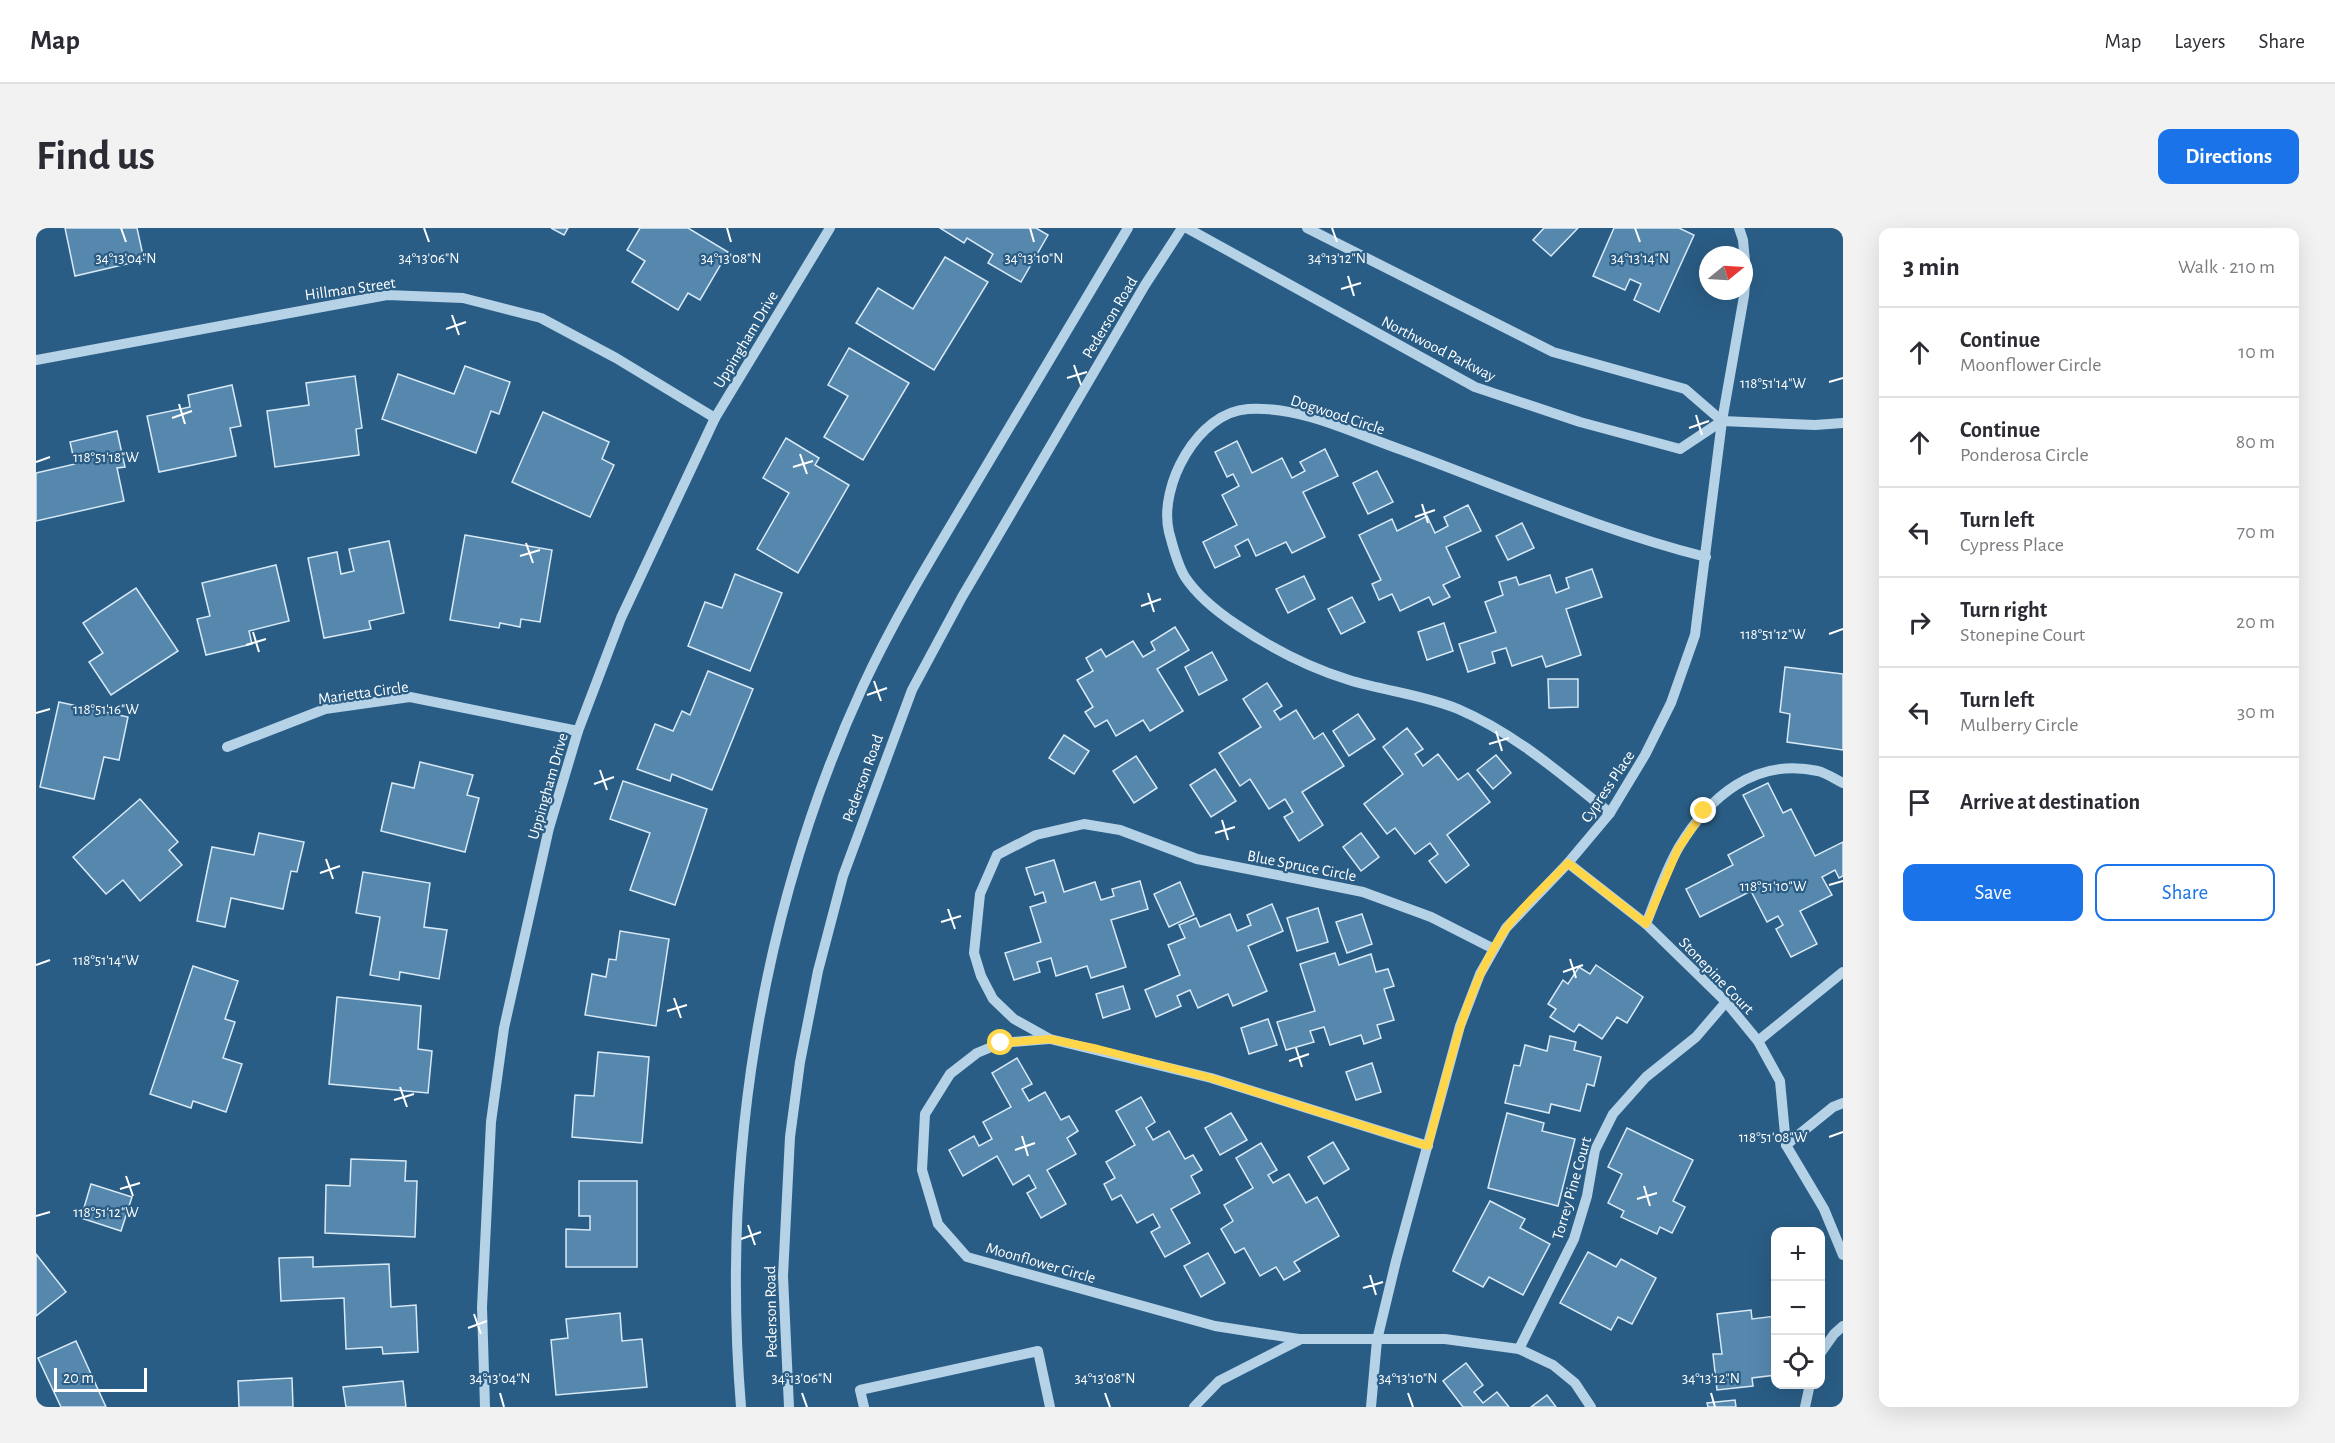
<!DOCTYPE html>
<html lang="en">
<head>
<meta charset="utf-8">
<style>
	:root { --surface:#fff; --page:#f2f2f3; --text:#2b2b33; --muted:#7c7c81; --line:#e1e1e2; --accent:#1a73e8 }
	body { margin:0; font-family:"Alegreya Sans",sans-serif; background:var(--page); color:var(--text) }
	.controls { position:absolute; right:18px; bottom:18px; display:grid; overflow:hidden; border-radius:12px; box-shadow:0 6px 24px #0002 }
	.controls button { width:54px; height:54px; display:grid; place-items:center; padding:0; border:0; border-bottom:2px solid var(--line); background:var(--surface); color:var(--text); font:30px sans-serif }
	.compass { position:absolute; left:1663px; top:18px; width:54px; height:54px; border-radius:50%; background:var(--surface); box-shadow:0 6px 24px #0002; rotate:72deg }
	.scale { position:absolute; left:18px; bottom:15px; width:93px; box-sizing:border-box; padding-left:6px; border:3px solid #fff; border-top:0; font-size:16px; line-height:21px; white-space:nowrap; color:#fff; -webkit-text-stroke:4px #2a5d85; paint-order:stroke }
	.stop { position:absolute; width:18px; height:18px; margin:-14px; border:4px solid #ffd54a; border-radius:50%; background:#fff }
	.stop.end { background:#ffd54a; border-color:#fff; box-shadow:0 2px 6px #0008 }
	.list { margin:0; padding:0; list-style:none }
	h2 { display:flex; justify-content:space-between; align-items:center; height:78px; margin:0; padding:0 24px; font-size:26px }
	h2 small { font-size:20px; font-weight:400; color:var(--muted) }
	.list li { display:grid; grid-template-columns:39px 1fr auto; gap:18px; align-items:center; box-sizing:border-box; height:90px; padding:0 24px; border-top:2px solid var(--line) }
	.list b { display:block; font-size:22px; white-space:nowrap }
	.list p { margin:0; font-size:20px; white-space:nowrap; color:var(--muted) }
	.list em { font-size:20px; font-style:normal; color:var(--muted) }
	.actions { display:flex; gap:12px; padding:18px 24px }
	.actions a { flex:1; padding:14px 0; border:2px solid var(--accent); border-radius:12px; text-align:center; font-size:21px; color:var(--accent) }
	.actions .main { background:var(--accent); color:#fff }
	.icon { flex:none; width:33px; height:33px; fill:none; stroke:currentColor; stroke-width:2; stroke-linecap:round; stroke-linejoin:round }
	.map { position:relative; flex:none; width:1807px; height:1179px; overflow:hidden; border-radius:12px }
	header { display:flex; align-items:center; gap:36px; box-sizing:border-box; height:84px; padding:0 30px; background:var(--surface); border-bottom:2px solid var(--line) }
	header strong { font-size:28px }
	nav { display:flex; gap:33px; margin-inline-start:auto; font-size:21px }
	.intro { display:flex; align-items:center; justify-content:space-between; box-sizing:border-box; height:144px; padding:0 36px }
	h1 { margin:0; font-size:42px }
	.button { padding:15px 27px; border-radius:12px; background:var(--accent); color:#fff; font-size:21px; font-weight:700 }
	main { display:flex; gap:36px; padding:0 36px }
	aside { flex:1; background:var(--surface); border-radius:12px; box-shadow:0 6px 24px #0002 }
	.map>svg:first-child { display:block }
	.building { fill:#5688ae; stroke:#d8e9f6; stroke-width:1.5 }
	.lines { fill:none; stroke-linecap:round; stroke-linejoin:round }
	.minor { stroke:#b5d2e7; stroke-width:10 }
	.route { stroke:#ffd54a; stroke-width:8 }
	.ticks { fill:none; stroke:#fff; stroke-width:2 }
	.labels { text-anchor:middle; stroke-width:4.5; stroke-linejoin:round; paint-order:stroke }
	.street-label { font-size:16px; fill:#fff; stroke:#2a5d85 }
	.ticks-label { font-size:15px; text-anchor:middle; fill:#fff; stroke:#2a5d85; stroke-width:4.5; stroke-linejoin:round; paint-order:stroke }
</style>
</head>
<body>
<header>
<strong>Map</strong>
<nav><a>Map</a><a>Layers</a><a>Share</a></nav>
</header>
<div class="intro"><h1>Find us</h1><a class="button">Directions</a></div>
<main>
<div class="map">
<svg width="1807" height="1179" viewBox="0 0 1807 1179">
	<rect width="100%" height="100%" fill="#2a5d85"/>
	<g class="building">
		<polygon points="29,0 101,0 108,32 39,48"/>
		<polygon points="515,0 532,0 528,7"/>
		<polygon points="604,0 652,0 692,24 664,72 652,65 642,82 596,54 609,33 591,22"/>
		<polygon points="904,0 1000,0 1012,7 985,54 952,35 957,26 931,10 928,15"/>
		<polygon points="1508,0 1542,0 1515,28 1497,12"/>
		<polygon points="1578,0 1643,0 1658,7 1623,84 1598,72 1605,56 1594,51 1589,62 1557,48"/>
		<polygon points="909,29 952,54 898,142 820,95 842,60 877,81"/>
		<polygon points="813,120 873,155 827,232 788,209 812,168 792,157"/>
		<polygon points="429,138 474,154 463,186 455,183 440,225 346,191 362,146 418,166"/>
		<polygon points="319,148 326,200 320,201 323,227 239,239 231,183 273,177 270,155"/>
		<polygon points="196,157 205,198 194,200 200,228 123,244 111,188 154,179 152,167"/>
		<polygon points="507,184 573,214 566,231 578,237 554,289 476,254"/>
		<polygon points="81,203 89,239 81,240 88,273 0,293 0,245 39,236 34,214"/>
		<polygon points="750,210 783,230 779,237 813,257 762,345 721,321 753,265 727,250"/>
		<polygon points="1201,213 1216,245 1246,230 1256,250 1269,243 1264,234 1289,221 1302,248 1267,264 1289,309 1256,325 1250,314 1220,328 1212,311 1199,318 1204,328 1179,340 1167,314 1201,297 1186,267 1203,258 1197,246 1191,249 1179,224"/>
		<polygon points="1341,243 1357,274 1332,286 1317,255"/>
		<polygon points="1432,277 1445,303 1410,319 1424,349 1407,357 1414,369 1397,377 1393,369 1364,383 1356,366 1343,372 1336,356 1345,352 1323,307 1356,291 1361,303 1391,288 1399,305 1412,298 1408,289"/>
		<polygon points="1486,295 1498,320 1472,332 1460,308"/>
		<polygon points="429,307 516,322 504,394 485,391 484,399 464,395 463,400 414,392"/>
		<polygon points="353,313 368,385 333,393 335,401 288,410 272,330 301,324 305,346 318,343 313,321"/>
		<polygon points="240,337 253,393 213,403 216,416 170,427 161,391 174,388 166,355"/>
		<polygon points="1556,341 1566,369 1530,381 1545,427 1510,439 1506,428 1476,438 1470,420 1456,424 1459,435 1432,444 1423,416 1460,404 1449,374 1467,367 1463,354 1480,349 1483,357 1514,347 1520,365 1533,360 1530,350"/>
		<polygon points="699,346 746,365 714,443 652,418 669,374 686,380"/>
		<polygon points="1268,348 1279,371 1252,385 1240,361"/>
		<polygon points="100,360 142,423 75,467 53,434 67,425 47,395"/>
		<polygon points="1316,369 1329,394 1305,406 1292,381"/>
		<polygon points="1408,395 1417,423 1391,432 1382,404"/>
		<polygon points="1139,399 1153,422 1121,441 1147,483 1114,503 1107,492 1080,508 1071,492 1059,499 1049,484 1057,479 1041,452 1057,443 1050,430 1065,421 1070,429 1097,413 1107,429 1119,422 1115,414"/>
		<polygon points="1176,424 1191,452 1163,467 1149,439"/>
		<polygon points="1749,439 1807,446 1807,522 1751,514 1754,486 1744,484"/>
		<polygon points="672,443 717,461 676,562 636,546 634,553 601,541 619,496 637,503 646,483 654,487"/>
		<polygon points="1512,451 1542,451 1542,479 1513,480"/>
		<polygon points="1231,455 1246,478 1238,483 1244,492 1260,482 1278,511 1287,505 1308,538 1266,564 1287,597 1263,613 1248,589 1257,584 1249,571 1233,581 1214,551 1204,558 1183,525 1225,499 1207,471"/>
		<polygon points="23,474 92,489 83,532 68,529 58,571 4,559"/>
		<polygon points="1322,486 1339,511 1313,528 1297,503"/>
		<polygon points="1371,500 1387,521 1379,526 1387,538 1402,526 1422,552 1432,545 1454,574 1411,607 1433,637 1410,655 1393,633 1402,626 1394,615 1379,626 1359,600 1351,606 1328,576 1367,546 1347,519"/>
		<polygon points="1028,507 1053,523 1038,546 1013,530"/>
		<polygon points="1460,527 1475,545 1457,561 1441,542"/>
		<polygon points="1100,528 1121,560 1098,575 1077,543"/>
		<polygon points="384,534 437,547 431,567 443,570 429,624 345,603 356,555 378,560"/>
		<polygon points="1179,541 1200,573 1175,589 1154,557"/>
		<polygon points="587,553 671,581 639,677 594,662 614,605 574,591"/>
		<polygon points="1732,555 1747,585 1755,581 1779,628 1807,614 1807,648 1803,650 1799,642 1786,649 1796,667 1764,683 1781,716 1755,729 1740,701 1747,697 1742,688 1731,694 1715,663 1664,689 1650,661 1697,637 1692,627 1728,608 1707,567"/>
		<polygon points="104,571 142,614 133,622 146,637 104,673 87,652 70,666 37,629"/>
		<polygon points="223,605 268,614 261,644 255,643 247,681 195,670 189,699 161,693 176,619 218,627"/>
		<polygon points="1325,605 1343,629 1325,643 1307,619"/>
		<polygon points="1018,632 1028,664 1059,654 1065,672 1078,668 1076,661 1104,653 1112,681 1075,692 1090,739 1055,750 1051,738 1020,748 1015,730 1001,734 1004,744 978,752 969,725 1005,714 994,679 1010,674 1007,664 999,667 990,640"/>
		<polygon points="327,644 394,655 388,699 411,702 403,751 364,744 363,752 334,747 344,689 320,685"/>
		<polygon points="1144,654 1158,687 1133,699 1118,666"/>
		<polygon points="1236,676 1247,703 1212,718 1231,763 1197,778 1192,766 1162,780 1154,762 1141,768 1145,778 1120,789 1109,762 1144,747 1132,717 1149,710 1143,697 1160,690 1164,699 1194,686 1201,703 1215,697 1211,687"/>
		<polygon points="1282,680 1292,714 1261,723 1251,690"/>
		<polygon points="1326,686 1336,716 1311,725 1300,694"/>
		<polygon points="584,703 633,711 620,798 549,787 556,746 570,749 573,731 580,732"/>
		<polygon points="1299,725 1303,737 1335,726 1340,744 1352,741 1358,758 1348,761 1358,792 1341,797 1345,810 1328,816 1325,807 1294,817 1288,799 1274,803 1278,814 1250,822 1241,794 1279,783 1264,736"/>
		<polygon points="1560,737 1607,769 1591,795 1581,789 1566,811 1543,796 1538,804 1514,789 1520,781 1512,776 1527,752 1532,756 1543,739 1554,746"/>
		<polygon points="157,738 202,753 189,791 199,794 187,830 206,836 190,884 157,873 155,880 114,866"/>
		<polygon points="1087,758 1094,781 1067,790 1060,766"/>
		<polygon points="301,769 385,778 382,821 396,823 392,865 293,856"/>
		<polygon points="1232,791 1241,817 1213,826 1205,800"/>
		<polygon points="1514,808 1540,814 1538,822 1565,829 1558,858 1551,856 1544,883 1515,876 1513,885 1469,875 1478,837 1484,838 1489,817 1511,823"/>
		<polygon points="562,824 613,829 606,915 536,909 539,867 558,868"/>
		<polygon points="981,830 996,856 986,861 993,873 1009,864 1025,892 1033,888 1042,903 1031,910 1040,926 1011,942 1030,976 1005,990 991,965 1000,960 993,947 977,957 961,928 927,948 913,922 938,908 943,918 956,911 947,894 975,879 956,845"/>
		<polygon points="1336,835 1345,864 1320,872 1310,844"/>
		<polygon points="1105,869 1119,894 1110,900 1117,912 1133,903 1149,931 1157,927 1166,942 1155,948 1164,965 1135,981 1154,1015 1129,1029 1115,1004 1124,999 1117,986 1101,995 1085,967 1076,972 1068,956 1079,950 1070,934 1099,917 1080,883"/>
		<polygon points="1195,885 1211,912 1184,927 1169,900"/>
		<polygon points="1471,885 1508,895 1506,903 1539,911 1522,978 1452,960"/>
		<polygon points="1591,900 1657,932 1637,973 1649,979 1636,1005 1624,999 1621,1006 1585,989 1588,983 1572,975 1586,946 1572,939"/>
		<polygon points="1297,914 1313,941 1288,956 1272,929"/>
		<polygon points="1225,915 1241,942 1232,947 1237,955 1253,946 1270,975 1281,969 1303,1008 1258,1034 1264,1043 1248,1052 1240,1039 1224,1048 1208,1020 1199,1025 1185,1001 1197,993 1188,977 1217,960 1200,930"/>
		<polygon points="315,931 370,933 369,953 381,953 379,1009 289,1005 290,957 314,958"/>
		<polygon points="543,953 601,953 601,1039 530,1039 530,1001 554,1002 554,988 543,988"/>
		<polygon points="55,956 96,969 85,1003 45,990"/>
		<polygon points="1454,973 1489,991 1484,1000 1514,1016 1487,1067 1453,1049 1447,1059 1417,1043"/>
		<polygon points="1552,1024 1580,1039 1585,1031 1620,1050 1596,1096 1582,1089 1575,1102 1524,1075"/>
		<polygon points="1172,1025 1189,1055 1165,1069 1148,1038"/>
		<polygon points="0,1026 30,1064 0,1088"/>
		<polygon points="277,1029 277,1039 353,1036 355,1079 380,1077 382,1124 347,1126 346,1119 310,1121 308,1070 245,1073 243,1030"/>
		<polygon points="1715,1082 1716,1091 1740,1088 1740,1147 1716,1150 1717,1158 1681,1162 1677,1126 1686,1126 1681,1086"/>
		<polygon points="584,1085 586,1113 606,1111 611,1159 520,1167 515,1112 532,1110 530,1091"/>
		<polygon points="40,1113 70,1179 25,1179 2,1130"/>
		<polygon points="1430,1135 1447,1157 1438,1164 1447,1175 1461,1164 1473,1179 1427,1179 1407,1153"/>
		<polygon points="256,1150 257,1179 203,1179 202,1153"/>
		<polygon points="367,1153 370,1179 310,1179 307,1159"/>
		<polygon points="1511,1167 1520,1179 1495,1179"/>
		<polygon points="1699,1172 1700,1179 1672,1179 1671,1175"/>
	</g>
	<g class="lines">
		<g class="minor">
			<polyline points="1151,0 1439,159 1544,194 1644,221 1686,193 1779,197 1807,195"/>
			<polyline points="1271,0 1517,124 1649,161 1686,193"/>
			<polyline points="0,132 351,67 427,70 505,90 580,130 679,190"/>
			<polyline points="191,519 289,481 374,469 542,503"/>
			<path d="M1574 585C1526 547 1480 506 1422 481 1388 467 1349 463 1313 452 1274 440 1235 420 1201 397 1183 385 1161 367 1149 349 1141 336 1137 319 1133 304 1122 258 1162 184 1212 181 1266 178 1317 205 1366 222 1467 259 1566 303 1670 329"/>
			<polyline points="1532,635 1610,696 1690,774 1722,813 1744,853 1750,917 1788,981 1807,1027"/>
			<path d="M1610 696C1620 671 1629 643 1643 619 1673 569 1719 529 1782 543 1790 545 1799 551 1807 555"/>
			<polyline points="1013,811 965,815 941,825 914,846 889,886 886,942 902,996 931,1029 1179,1098 1263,1111 1409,1111 1483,1121 1517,1137 1539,1155 1555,1179"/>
			<polyline points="1722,813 1807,744"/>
			<polyline points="1750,917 1797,879 1807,875"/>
			<polyline points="1392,918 1175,850 1014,811 978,791 957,771 945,748 938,725 944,666 961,627 1000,607 1048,596 1084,602 1161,631 1327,664 1395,689 1458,721"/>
			<polyline points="1483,1121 1538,1011 1551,968 1559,922 1577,886 1610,849 1660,809 1690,774"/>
			<polyline points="1784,1126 1798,1106 1807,1098"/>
			<polyline points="449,1179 446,1079 455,894 468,800 513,600 542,503 585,390 679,190 794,0"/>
			<path d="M705 1179C685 934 724 682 827 458 860 387 902 319 942 252 992 168 1042 84 1092 0"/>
			<polyline points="753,1179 747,1048 754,909 764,834 782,743 807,648 876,462 926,369 1109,57 1146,0"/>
			<polyline points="828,1179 824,1162 1002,1123 1014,1179"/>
			<polyline points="1158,1179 1183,1153 1263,1112"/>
			<polyline points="1335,1179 1341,1112 1360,1033 1424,798 1444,746 1470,700 1532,635 1574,585 1609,527 1635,475 1659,407 1686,193 1708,68 1710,44 1707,12 1703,0"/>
			<polyline points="1769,1179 1774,1156"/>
		</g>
	</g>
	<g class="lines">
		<path class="route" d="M965 815 1014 811 1062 821 1175 850 1392 918C1412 845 1426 766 1469 702 1484 680 1513 655 1532 635L1610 696 1642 621 1668 583"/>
	</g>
	<path class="ticks" d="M85 0 90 14M388 0 393 14M691 0 695 14M994 0 998 14M1296 0 1301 14M1599 0 1604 14M1312 48 1318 68M1305 61 1325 55M416 87 423 107M410 101 430 94M1038 137 1045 157M1031 150 1051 144M1793 154 1807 150M143 176 149 196M1660 187 1666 207M136 190 156 183M1653 200 1673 193M764 226 771 246M0 234 14 229M757 239 777 233M1386 276 1392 295M1379 289 1399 282M490 315 497 335M484 328 504 322M1112 365 1118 384M1105 378 1125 371M217 404 223 424M1793 406 1807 401M210 417 230 411M838 453 845 473M831 467 851 460M0 485 14 481M1460 503 1466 523M1453 516 1473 510M564 542 571 562M558 556 578 549M1186 592 1192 612M1179 605 1199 599M290 631 297 651M284 645 304 638M1793 657 1807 653M912 681 919 701M905 694 925 688M1534 731 1540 750M0 737 14 732M1527 744 1547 737M638 770 645 790M631 783 651 777M1260 820 1266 839M1253 833 1273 826M364 859 371 879M358 872 378 866M986 908 992 928M1793 909 1807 904M979 922 999 915M90 948 97 968M1608 958 1614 978M84 961 104 955M1601 971 1621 965M0 988 14 984M712 997 719 1017M705 1011 725 1004M1334 1047 1340 1067M1327 1060 1347 1054M438 1086 445 1106M432 1100 451 1093M464 1165 468 1179M766 1165 771 1179M1069 1165 1074 1179M1372 1165 1377 1179M1675 1165 1679 1179"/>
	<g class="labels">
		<g class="street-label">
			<text transform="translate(314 60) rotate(-8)" y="6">Hillman Street</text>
			<text transform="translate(1073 89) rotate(-59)" y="6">Pederson Road</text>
			<text transform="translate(709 111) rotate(-59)" y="6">Uppingham Drive</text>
			<text transform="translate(1403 120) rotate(27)" y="6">Northwood Parkway</text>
			<text transform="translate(1302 186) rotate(18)" y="6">Dogwood Circle</text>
			<text transform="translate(327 464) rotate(-8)" y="6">Marietta Circle</text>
			<text transform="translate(826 550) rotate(-70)" y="6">Pederson Road</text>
			<text transform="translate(511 558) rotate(-74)" y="6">Uppingham Drive</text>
			<text transform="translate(1571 558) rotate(-56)" y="6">Cypress Place</text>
			<text transform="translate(1266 637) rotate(11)" y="6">Blue Spruce Circle</text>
			<text transform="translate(1681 747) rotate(46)" y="6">Stonepine Court</text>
			<text transform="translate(1535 960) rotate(-74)" y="6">Torrey Pine Court</text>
			<text transform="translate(1005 1034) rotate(16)" y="6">Moonflower Circle</text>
			<text transform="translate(734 1084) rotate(-91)" y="6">Pederson Road</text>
		</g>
	</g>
	<g class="ticks-label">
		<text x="90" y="35">34°13'04"N</text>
		<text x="393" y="35">34°13'06"N</text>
		<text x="695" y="35">34°13'08"N</text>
		<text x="998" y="35">34°13'10"N</text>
		<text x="1301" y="35">34°13'12"N</text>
		<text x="1604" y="35">34°13'14"N</text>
		<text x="1737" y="160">118°51'14"W</text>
		<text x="70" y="234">118°51'18"W</text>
		<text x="1737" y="411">118°51'12"W</text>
		<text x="70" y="486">118°51'16"W</text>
		<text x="1737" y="663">118°51'10"W</text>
		<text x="70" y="737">118°51'14"W</text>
		<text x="1737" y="914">118°51'08"W</text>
		<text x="70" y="989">118°51'12"W</text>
		<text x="464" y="1155">34°13'04"N</text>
		<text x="766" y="1155">34°13'06"N</text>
		<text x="1069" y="1155">34°13'08"N</text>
		<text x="1372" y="1155">34°13'10"N</text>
		<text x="1675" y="1155">34°13'12"N</text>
	</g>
</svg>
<div class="controls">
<button>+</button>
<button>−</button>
<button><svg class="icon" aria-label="locate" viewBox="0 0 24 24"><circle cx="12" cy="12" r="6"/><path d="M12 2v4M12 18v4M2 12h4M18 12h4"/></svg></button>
</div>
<svg class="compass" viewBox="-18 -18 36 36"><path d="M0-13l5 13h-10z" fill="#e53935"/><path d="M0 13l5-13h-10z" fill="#7c7c81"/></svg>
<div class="scale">20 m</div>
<div class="stop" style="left:965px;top:815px"></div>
<div class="stop end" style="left:1668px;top:583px"></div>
</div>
<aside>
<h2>3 min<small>Walk · 210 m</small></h2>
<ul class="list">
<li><svg class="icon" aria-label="ahead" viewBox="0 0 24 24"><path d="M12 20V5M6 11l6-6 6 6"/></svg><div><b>Continue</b><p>Moonflower Circle</p></div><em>10 m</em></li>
<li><svg class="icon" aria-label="ahead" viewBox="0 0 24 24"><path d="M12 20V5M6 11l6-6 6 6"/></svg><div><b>Continue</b><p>Ponderosa Circle</p></div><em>80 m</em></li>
<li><svg class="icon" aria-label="left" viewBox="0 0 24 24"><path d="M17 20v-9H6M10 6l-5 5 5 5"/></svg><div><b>Turn left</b><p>Cypress Place</p></div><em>70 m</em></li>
<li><svg class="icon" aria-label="right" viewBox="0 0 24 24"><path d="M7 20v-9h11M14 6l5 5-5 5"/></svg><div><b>Turn right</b><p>Stonepine Court</p></div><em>20 m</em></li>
<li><svg class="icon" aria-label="left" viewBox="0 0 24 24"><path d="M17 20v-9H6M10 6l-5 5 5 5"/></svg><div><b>Turn left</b><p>Mulberry Circle</p></div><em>30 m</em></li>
<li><svg class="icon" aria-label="arrive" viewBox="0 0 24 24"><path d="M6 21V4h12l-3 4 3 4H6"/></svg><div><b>Arrive at destination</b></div></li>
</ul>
<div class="actions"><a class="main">Save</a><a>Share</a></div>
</aside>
</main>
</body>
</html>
